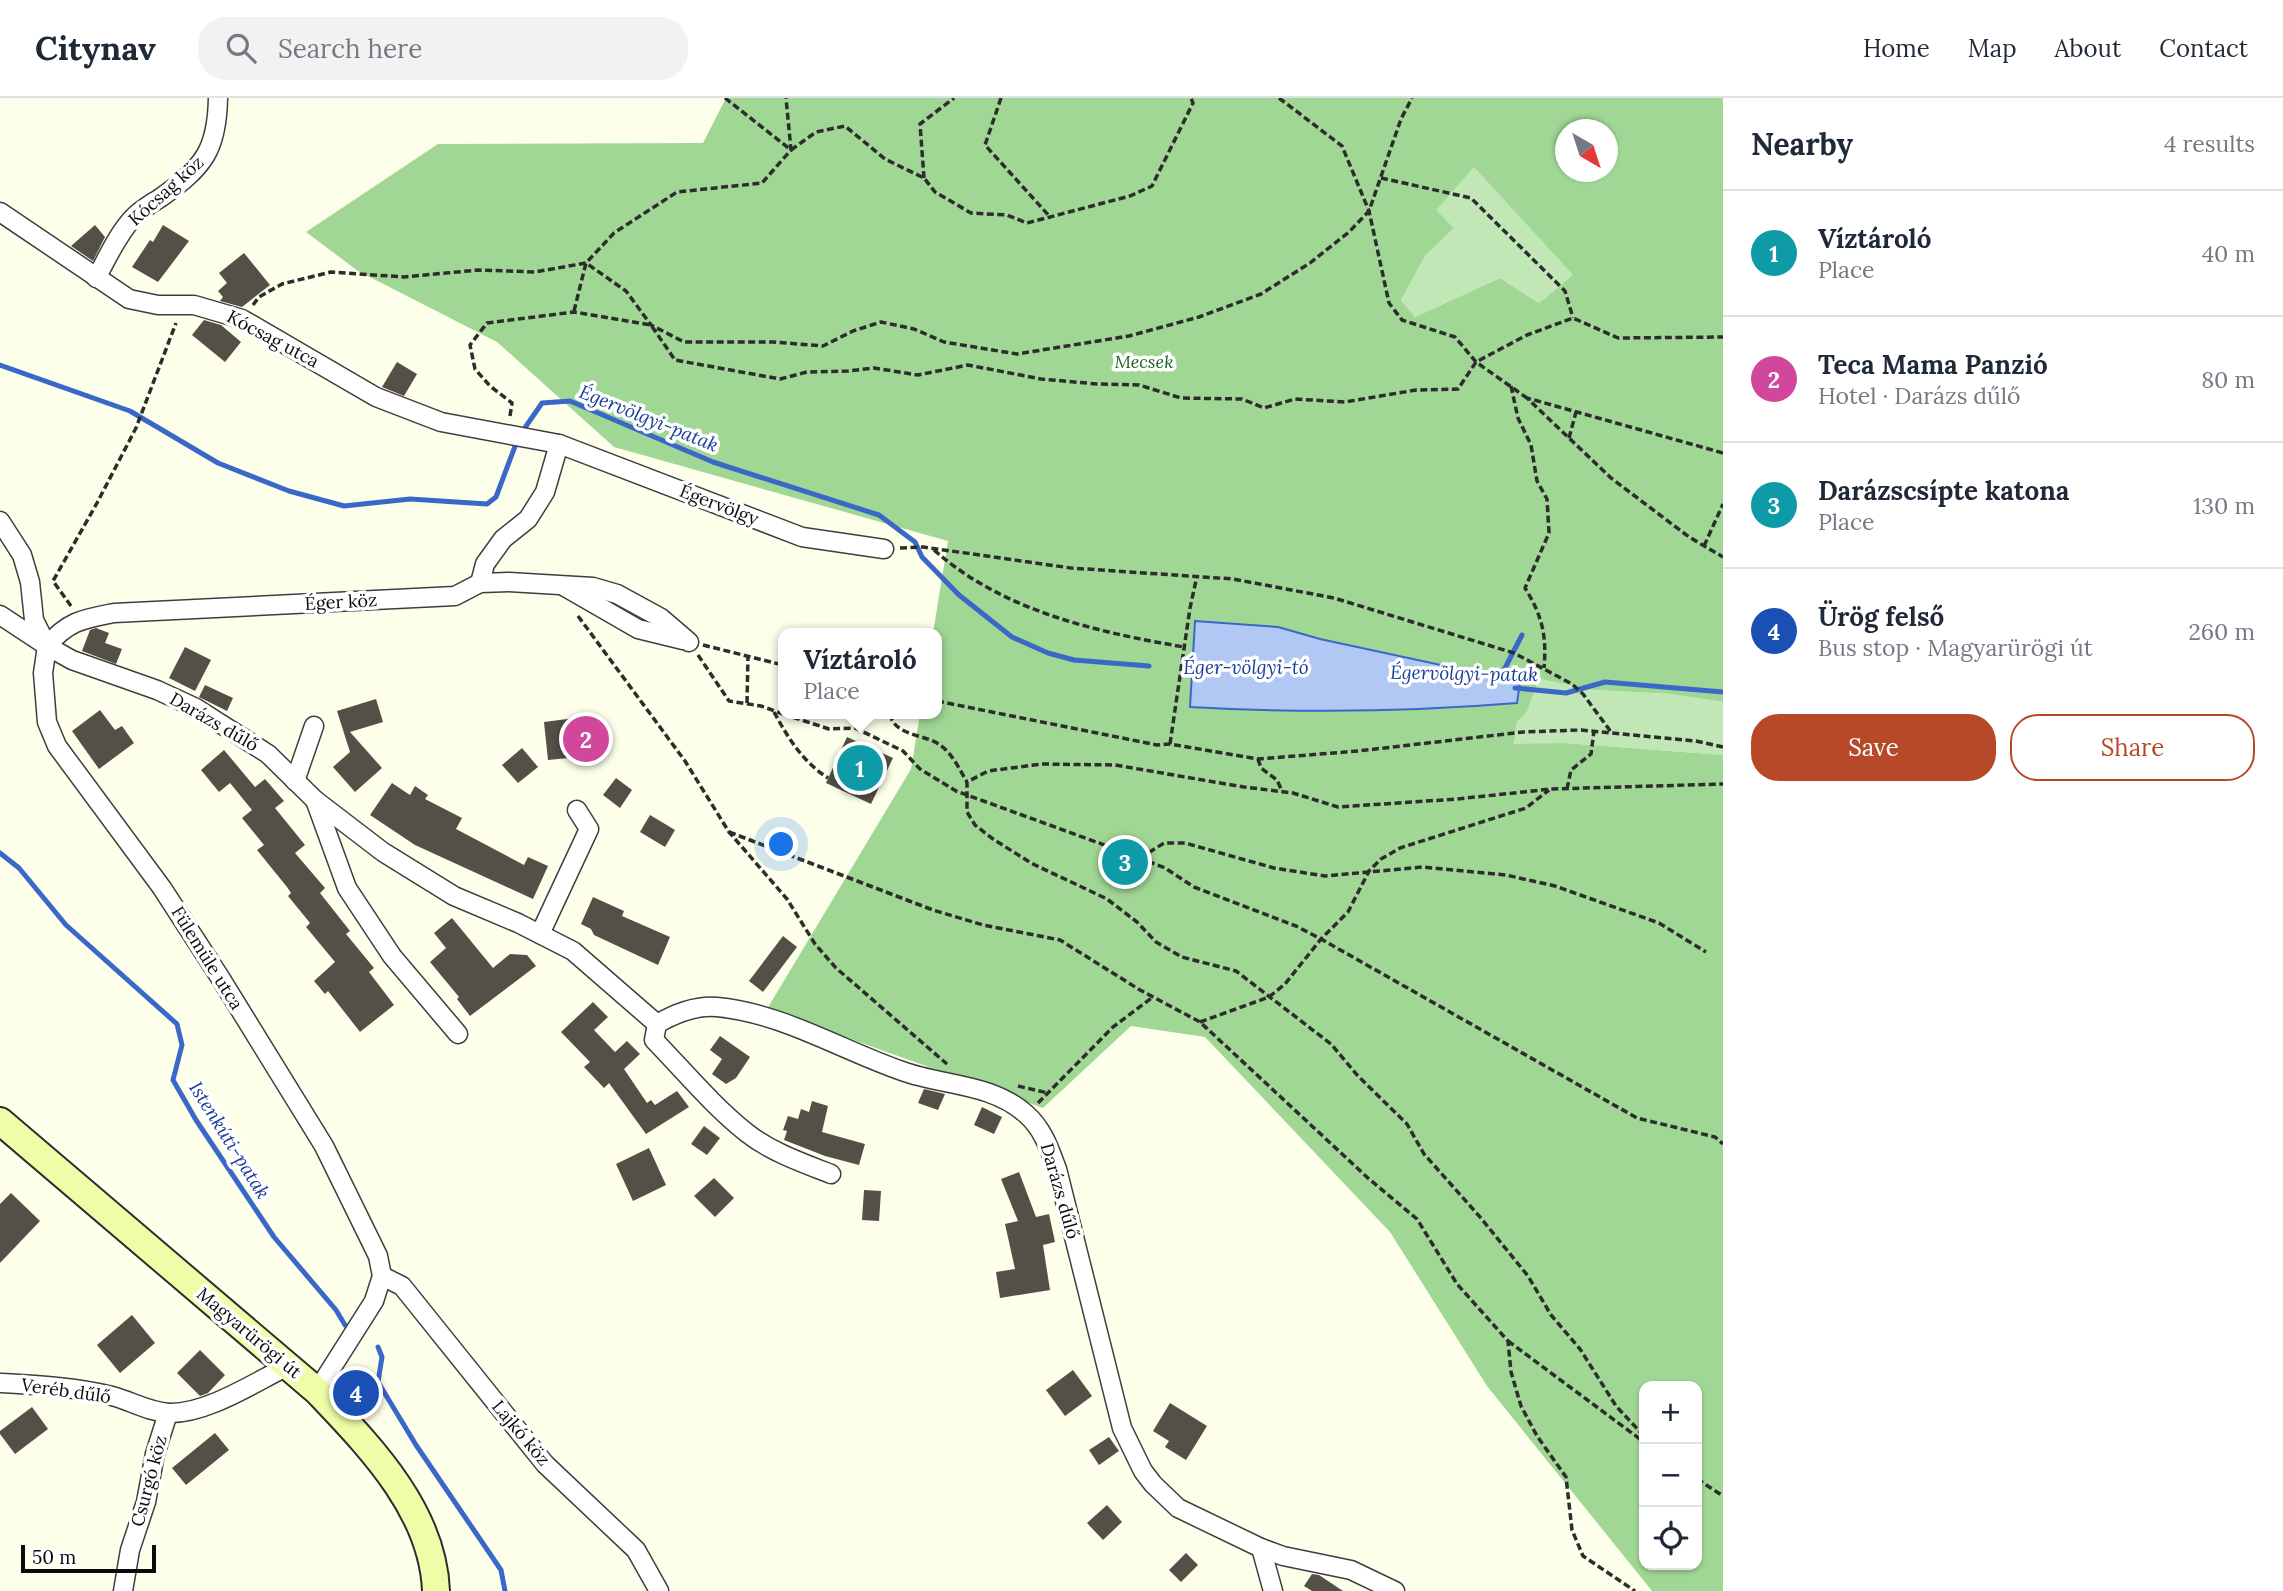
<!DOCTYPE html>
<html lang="en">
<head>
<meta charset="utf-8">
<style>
	:root { --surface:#fff; --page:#f2f2f3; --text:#1f2937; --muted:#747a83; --line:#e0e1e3; --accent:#b74928 }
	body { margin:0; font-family:Lora,serif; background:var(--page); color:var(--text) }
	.controls { position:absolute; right:21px; bottom:21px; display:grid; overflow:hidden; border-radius:14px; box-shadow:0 2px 5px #0004 }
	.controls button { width:63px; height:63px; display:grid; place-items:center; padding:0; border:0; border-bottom:2px solid var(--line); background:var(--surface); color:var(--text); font:35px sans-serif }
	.compass { position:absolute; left:1555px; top:21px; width:63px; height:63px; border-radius:50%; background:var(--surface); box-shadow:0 2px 5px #0004; rotate:141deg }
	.scale { position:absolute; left:21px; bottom:18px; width:135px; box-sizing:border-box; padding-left:7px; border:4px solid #0b0b0b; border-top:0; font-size:19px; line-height:24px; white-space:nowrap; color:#0b0b0b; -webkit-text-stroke:5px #fff; paint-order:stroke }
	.you { position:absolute; left:782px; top:747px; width:24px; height:24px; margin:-18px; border:5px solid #fff; border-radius:50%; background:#1a73e8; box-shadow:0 0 0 10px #1a73e833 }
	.badge { display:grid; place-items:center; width:46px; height:46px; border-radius:50%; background:var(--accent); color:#fff; font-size:23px; font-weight:700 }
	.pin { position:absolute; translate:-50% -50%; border:4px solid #fff; box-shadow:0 2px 7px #0006 }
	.popup { position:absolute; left:778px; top:530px; width:164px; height:91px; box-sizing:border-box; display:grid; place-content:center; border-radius:14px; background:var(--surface); filter:drop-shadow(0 2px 5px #0005); font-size:23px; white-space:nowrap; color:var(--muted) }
	.popup b { font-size:26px; color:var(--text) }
	.popup::after { content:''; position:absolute; left:50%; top:100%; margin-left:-14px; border:14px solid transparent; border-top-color:var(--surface) }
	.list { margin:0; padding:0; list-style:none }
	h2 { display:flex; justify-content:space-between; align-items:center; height:91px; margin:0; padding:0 28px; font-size:30px }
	h2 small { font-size:23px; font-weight:400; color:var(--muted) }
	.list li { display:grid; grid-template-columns:46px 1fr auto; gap:21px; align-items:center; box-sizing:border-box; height:126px; padding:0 28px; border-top:2px solid var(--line) }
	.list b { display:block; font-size:26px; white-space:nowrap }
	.list p { margin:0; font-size:23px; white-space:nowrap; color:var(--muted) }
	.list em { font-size:23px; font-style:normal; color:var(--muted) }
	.actions { display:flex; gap:14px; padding:21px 28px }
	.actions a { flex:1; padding:16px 0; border:2px solid var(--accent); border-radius:28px; text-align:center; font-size:24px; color:var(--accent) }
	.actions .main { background:var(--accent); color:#fff }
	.icon { flex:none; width:38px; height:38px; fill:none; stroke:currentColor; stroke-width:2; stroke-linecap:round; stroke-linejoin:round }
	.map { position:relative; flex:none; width:1723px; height:1493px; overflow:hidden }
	header { display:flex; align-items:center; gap:42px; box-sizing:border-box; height:98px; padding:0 35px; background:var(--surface); border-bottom:2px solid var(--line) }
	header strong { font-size:33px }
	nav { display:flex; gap:38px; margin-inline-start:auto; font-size:24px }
	.search { width:490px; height:63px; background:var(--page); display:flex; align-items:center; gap:18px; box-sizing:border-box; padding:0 24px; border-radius:28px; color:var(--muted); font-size:26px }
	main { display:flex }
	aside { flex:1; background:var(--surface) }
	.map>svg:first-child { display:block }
	.green { fill:#c1e7b6 }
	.forest { fill:#a1d795; fill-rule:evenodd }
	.water { fill:#b1c8f4; stroke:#3a68c9; stroke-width:2 }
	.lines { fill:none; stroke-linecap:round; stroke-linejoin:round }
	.stream { stroke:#3a68c9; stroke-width:5 }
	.building { fill:#545048 }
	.street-casing { stroke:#3e3e3e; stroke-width:21 }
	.secondary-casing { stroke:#2d2d2d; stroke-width:30 }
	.path { stroke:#2d2d2d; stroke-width:3.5; stroke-dasharray:7 3.5; stroke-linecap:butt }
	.street { stroke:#fff; stroke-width:18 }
	.secondary { stroke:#eefda7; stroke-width:26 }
	.labels { text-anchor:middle; stroke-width:7; stroke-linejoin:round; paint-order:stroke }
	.street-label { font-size:18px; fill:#0b0b0b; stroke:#fff }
	.park-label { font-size:18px; font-style:italic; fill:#1e6123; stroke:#fff }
	.water-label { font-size:19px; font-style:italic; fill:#193d99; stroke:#fff }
</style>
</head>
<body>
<header>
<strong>Citynav</strong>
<div class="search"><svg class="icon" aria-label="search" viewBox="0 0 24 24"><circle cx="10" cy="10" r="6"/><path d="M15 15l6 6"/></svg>Search here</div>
<nav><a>Home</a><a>Map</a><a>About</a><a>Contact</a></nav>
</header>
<main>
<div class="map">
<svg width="1723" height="1493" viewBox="0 0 1723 1493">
	<rect width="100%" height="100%" fill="#fdffea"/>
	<g class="green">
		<polygon points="1474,68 1573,177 1539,205 1500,180 1415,219 1401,202 1425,158 1454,130 1435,112"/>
		<polygon points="1539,581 1595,592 1670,596 1723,604 1723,657 1564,645 1514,647 1517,624 1527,614"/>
	</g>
	<path class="forest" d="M726 0H1723V604L1670 596 1595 592 1539 581 1527 614 1517 624 1514 646 1564 645 1723 657V1493H1652L1487 1288 1390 1134 1205 939 1131 928 1043 1010 767 911 911 671 920 616H937V535H933L948 443 614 349 497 244 358 173 306 134 438 46 703 45ZM1566 32H1608V74H1566ZM1474 69 1573 177 1539 205 1500 180 1415 219 1401 202 1425 158 1454 130 1436 112ZM1195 523 1278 529 1320 541 1520 584 1517 605C1408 614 1299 615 1190 608ZM1644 1288H1697V1467H1644Z"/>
	<path class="water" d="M1195 523 1278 529 1320 541 1520 584 1517 605C1408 614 1299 615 1190 609Z"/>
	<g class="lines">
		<g class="stream">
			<polyline points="0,267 130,313 218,365 289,393 344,408 410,401 487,406 496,399 517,343"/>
			<polyline points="522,334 542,305 570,303 713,364 879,417 915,444 922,459 959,497 1012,539 1048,555 1074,562 1149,568"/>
			<polyline points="1493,585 1505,570 1522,537"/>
			<polyline points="1515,590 1566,595 1605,584 1723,594"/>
			<polyline points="0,755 19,770 66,827 177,926 182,947 173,982 196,1022 274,1139 336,1212 345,1227"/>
			<polyline points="378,1249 382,1259 378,1284 416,1347 501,1472 505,1493"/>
		</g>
	</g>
	<g class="building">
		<polygon points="95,127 105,139 93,163 71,148"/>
		<polygon points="163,127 189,143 158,184 132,169 150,142 153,144"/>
		<polygon points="244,155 270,187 242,209 220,203 223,199 218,193 227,185 219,175"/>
		<polygon points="204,222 221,227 241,244 225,264 192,237"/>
		<polygon points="397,264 417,276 404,298 382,289"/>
		<polygon points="96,530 109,535 105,545 122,551 116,566 82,553 90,532"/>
		<polygon points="185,549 211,562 195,593 169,580"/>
		<polygon points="205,587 233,600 227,613 199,599"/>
		<polygon points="376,601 383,624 350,634 382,670 355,694 333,669 350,654 337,613"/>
		<polygon points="100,612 115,632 122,628 134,645 99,671 72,633"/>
		<polygon points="575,620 579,659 548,662 544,624"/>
		<polygon points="847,639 893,660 871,706 826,685"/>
		<polygon points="522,650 538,669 518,685 502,667"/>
		<polygon points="224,652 255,689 265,681 284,703 275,710 305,747 295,755 325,790 320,795 350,833 346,836 374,870 369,874 394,907 360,934 328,893 325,896 314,883 335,864 306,829 310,825 288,798 291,795 287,789 257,752 264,747 242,720 252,712 230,685 219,694 201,672"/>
		<polygon points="616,680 632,692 620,710 603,697"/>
		<polygon points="392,685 410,697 415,688 428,697 425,701 462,720 456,731 524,767 528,759 548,768 533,801 415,747 370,717"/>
		<polygon points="650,717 675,732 665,749 640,734"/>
		<polygon points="593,799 624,813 622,818 670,839 658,867 594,837 591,831 581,826"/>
		<polygon points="452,820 493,870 510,856 527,857 536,868 470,918 457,901 459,899 430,864 446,850 434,835"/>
		<polygon points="783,838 797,849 763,894 749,883"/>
		<polygon points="593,904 608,919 594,932 615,954 627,943 640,956 624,971 647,1005 651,1002 655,1007 677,993 689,1009 646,1036 609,985 604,990 584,969 590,964 561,934"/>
		<polygon points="720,938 750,959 736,980 726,986 712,976 722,961 710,952"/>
		<polygon points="924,991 945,996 938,1012 918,1005"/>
		<polygon points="812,1003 828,1008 822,1034 865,1046 859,1067 825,1058 784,1042 787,1033 783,1032 788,1018 798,1021 801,1011 809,1014"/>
		<polygon points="982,1009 1002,1019 994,1036 974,1027"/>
		<polygon points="704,1028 720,1040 707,1057 691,1046"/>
		<polygon points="649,1050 666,1087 633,1103 616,1066"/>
		<polygon points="1019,1074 1036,1119 1049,1116 1055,1144 1043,1147 1050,1192 1000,1200 996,1174 1015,1171 1005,1126 1018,1123 1001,1081"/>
		<polygon points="714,1080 734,1100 715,1119 694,1098"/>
		<polygon points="864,1092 881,1093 879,1123 862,1122"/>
		<polygon points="11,1095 40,1123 0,1165 0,1106"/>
		<polygon points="132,1217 155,1245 120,1275 97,1247"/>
		<polygon points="200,1252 225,1277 208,1295 200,1298 177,1275"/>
		<polygon points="1073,1272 1092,1298 1065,1318 1046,1292"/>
		<polygon points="1170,1305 1207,1328 1186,1362 1165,1349 1169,1343 1153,1333"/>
		<polygon points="32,1309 48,1331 15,1356 0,1336 0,1333"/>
		<polygon points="215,1335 229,1352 186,1387 172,1370"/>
		<polygon points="1109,1339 1119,1353 1099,1367 1089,1352"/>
		<polygon points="1107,1407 1122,1424 1103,1442 1087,1425"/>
		<polygon points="1186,1455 1198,1467 1181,1484 1169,1472"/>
		<polygon points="1312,1476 1319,1477 1343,1493 1312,1493 1304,1488"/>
	</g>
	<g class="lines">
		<defs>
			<g id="street">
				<polyline points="0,114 129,201 158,207 194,207 242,221 376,299 441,324 559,346 802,439 884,451"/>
				<path d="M96 180C107 161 117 137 133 120 141 111 153 105 163 98 204 68 217 52 218 0"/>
				<polyline points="0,423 22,457 30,484 34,522 47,548 43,575 47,624 57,648 162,790 221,881 324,1048 378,1158 382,1178 374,1203 317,1293"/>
				<polyline points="480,485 485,466 503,441 528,421 545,394 559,346"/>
				<polyline points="565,489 638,531 683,542"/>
				<polyline points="0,517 47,548 72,562 157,592 196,610 268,656 315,702 383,754 454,798 518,825 573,853 657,926"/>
				<path d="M47 548C68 523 83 521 114 515L455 498 480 485 509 484 593 489 617 496 661 520 689 544"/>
				<polyline points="295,683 314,628"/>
				<polyline points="315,702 347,790 392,858 458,936"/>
				<polyline points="540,836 589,731 577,712"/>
				<path d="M831 1076C803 1065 771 1054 747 1035 713 1008 684 973 654 942L657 926C674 916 695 907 717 909 782 915 841 952 902 973 943 988 991 985 1026 1016 1043 1031 1049 1050 1057 1071L1122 1330 1143 1373 1153 1386 1178 1410 1261 1450 1283 1458 1351 1472 1395 1493"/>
				<polyline points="382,1178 402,1188 545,1366 636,1452 659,1493"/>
				<path d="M0 1285C37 1287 76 1289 112 1298 131 1303 149 1314 169 1315 207 1316 255 1284 288 1268"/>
				<polyline points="1261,1450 1273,1493"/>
				<polyline points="123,1493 130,1452 146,1404 155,1356 168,1315"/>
			</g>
			<path id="secondary" d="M0 1023 317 1293C369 1348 433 1412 436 1493"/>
		</defs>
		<use href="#street" class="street-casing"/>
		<use href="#secondary" class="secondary-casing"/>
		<g class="path">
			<polyline points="725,0 791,52 816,34 845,28 885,61 924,80 935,94 971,115 1007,117 1027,125 1130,98 1152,88 1193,5 1191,0"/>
			<polyline points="1001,0 985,47 1051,120"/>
			<polyline points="1279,0 1342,48 1369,113 1389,205 1402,222 1455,239 1476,264 1527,300"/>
			<polyline points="924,80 920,26 954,0"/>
			<polyline points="1381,80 1471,100 1565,193 1573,220"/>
			<polyline points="253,207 259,199 282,186 331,174 404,179 478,172 535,174 586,165 626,193 651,227 684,244 773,244 823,248 853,233 881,224 914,231 944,244 1017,256 1129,238 1199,219 1261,196 1310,165 1349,134 1369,113 1401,21 1412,0"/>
			<polyline points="574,213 586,165 614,135 677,94 762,85 791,52 786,0"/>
			<path d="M1511 288 1518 320 1531 347 1537 383 1547 401 1549 435 1525 490C1542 517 1547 538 1544 570"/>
			<polyline points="510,318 512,305 490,288 475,271 470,247 487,225 574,214 651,227 675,262 780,281 807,274 848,273 874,270 918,277 968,267 1041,281 1097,286 1139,287 1181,300 1242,301 1264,310 1295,301 1345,304 1416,292 1458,291 1476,264 1527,237 1573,220 1618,240 1723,239"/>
			<polyline points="1569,340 1576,314"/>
			<polyline points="1723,355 1527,300 1611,380 1689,439 1723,459"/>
			<polyline points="1704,448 1723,406"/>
			<polyline points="900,450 923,449 1071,470 1233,481 1334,500 1514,555 1572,586 1583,596 1611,634"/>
			<path d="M934 452C1003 513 1096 534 1184 549"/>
			<polyline points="71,508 53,483 97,405 136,330 176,225"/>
			<polyline points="578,518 685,663 729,734 787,801 815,846 836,870 947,966"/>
			<polyline points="703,547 783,567"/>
			<polyline points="698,557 729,603 761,608 783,616"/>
			<polyline points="937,603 1157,647 1170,646 1258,661 1358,653 1523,634 1581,632 1696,643 1723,649"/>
			<polyline points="747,605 748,558"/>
			<path d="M774 614C788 640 803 664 828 680"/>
			<polyline points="783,616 829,631 855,630 903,653 920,671 956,693 1140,760 1165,770 1194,789 1296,828 1321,841 1637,1020 1715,1039 1723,1046"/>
			<path d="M890 616C894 638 925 636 940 647 952 655 960 672 967 684"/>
			<polyline points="1170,646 1190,510 1197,478"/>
			<polyline points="1258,661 1261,670 1277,682 1282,693"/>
			<polyline points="1567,691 1571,672 1591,656 1594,633"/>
			<polyline points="729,734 933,812 983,827 1060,842 1140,892 1200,924 1369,1081 1417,1121 1457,1186 1508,1243 1511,1274 1521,1308 1537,1338 1566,1379 1572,1432 1583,1458 1635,1493"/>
			<polyline points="1140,760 1164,745 1185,745 1274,770 1325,778 1423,769 1506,777 1555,788 1659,825 1706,854"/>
			<polyline points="1200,924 1269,899 1285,886 1321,841 1348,814 1369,773 1381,761 1400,750 1526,710 1549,692"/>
			<polyline points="1018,988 1048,995"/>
			<polyline points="1038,1005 1113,929 1153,899"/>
			<polyline points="1508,1243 1644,1344"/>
			<polyline points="1644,1338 1616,1308 1580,1251 1551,1217 1528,1178 1480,1119 1424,1056 1407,1026 1358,978 1331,946 1236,873 1182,859 1156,844 1137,824 1107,801 1031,765 993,741 975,727 967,714 967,684 988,673 1042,666 1115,667 1244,689 1293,695 1338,709 1457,701 1551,691 1723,686"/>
			<polyline points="1697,1381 1723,1398"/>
		</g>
		<use href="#street" class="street"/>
		<use href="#secondary" class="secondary"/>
	</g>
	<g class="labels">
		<g class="street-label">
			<text transform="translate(166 93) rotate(-42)" y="6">Kócsag köz</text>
			<text transform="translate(273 241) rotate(28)" y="6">Kócsag utca</text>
			<text transform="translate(719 407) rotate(21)" y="6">Égervölgy</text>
			<text transform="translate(341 504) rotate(-3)" y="6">Éger köz</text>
			<text transform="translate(214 624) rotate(30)" y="6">Darázs dűlő</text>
			<text transform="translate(207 860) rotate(58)" y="6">Fülemüle utca</text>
			<text transform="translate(1060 1093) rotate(74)" y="6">Darázs dűlő</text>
			<text transform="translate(249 1235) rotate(40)" y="6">Magyarürögi út</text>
			<text transform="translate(66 1293) rotate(8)" y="6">Veréb dűlő</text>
			<text transform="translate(521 1335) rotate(50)" y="6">Lajkó köz</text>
			<text transform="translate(149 1383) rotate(-75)" y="6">Csurgó köz</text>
		</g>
		<g class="park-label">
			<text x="1144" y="270">Mecsek</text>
		</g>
		<g class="water-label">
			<text transform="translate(649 320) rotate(22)" y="7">Égervölgyi-patak</text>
			<text x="1246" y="576">Éger-völgyi-tó</text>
			<text transform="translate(1464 575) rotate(1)" y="7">Égervölgyi-patak</text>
			<text transform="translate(230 1042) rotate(58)" y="7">Istenkúti-patak</text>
		</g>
	</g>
</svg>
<div class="controls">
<button>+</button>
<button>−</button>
<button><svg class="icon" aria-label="locate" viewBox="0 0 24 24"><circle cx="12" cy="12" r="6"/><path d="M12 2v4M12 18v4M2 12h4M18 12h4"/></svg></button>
</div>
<svg class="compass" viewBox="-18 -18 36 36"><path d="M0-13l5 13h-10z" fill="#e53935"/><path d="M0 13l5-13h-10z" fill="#747a83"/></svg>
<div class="scale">50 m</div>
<div class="you"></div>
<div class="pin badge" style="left:860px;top:670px;background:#0f9aa8">1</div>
<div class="popup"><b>Víztároló</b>Place</div>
<div class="pin badge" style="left:586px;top:641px;background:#d1479c">2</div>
<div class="pin badge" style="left:1125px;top:764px;background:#0f9aa8">3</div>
<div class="pin badge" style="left:356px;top:1295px;background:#1a4fb4">4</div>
</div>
<aside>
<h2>Nearby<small>4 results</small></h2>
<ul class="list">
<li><span class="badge" style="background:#0f9aa8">1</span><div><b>Víztároló</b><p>Place</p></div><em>40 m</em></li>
<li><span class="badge" style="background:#d1479c">2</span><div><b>Teca Mama Panzió</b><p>Hotel · Darázs dűlő</p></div><em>80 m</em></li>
<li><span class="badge" style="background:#0f9aa8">3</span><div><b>Darázscsípte katona</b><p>Place</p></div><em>130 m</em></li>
<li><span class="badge" style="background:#1a4fb4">4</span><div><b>Ürög felső</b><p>Bus stop · Magyarürögi út</p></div><em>260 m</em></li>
</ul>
<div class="actions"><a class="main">Save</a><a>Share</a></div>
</aside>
</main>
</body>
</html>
